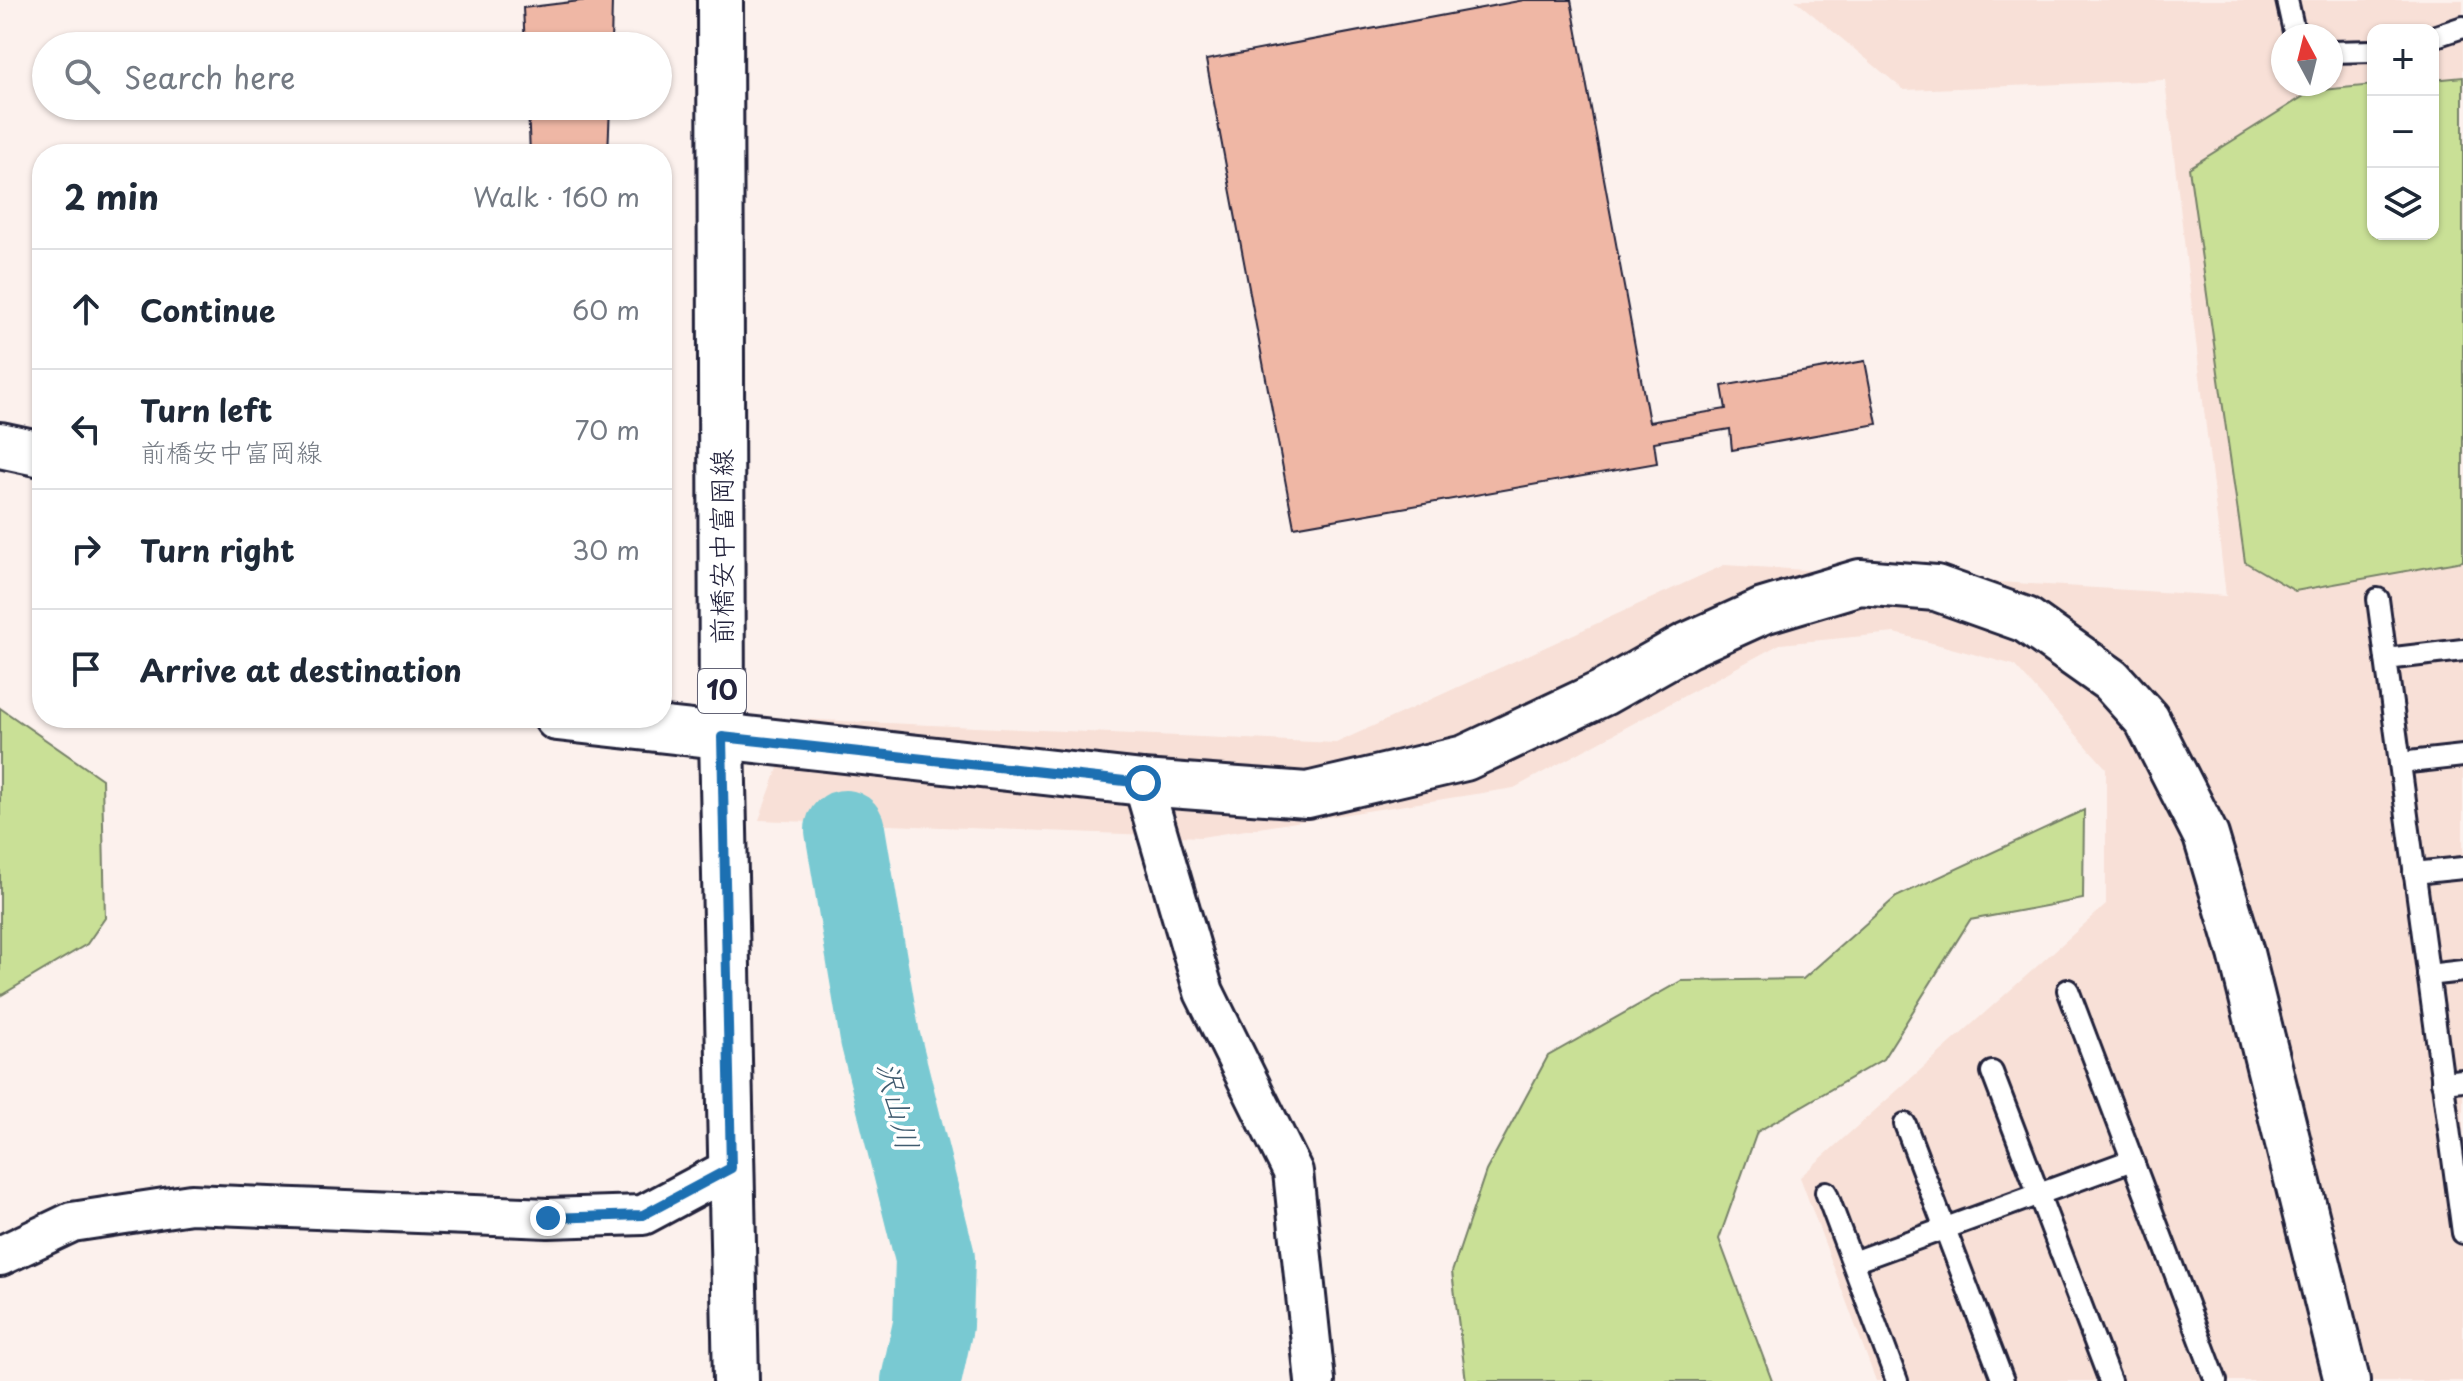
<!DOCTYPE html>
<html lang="en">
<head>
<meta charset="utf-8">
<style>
	:root { --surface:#fff; --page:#f2f2f3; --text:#1f2937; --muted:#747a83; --line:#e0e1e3 }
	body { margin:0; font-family:"Playpen Sans","Klee One",sans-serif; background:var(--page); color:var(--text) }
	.controls { position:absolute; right:24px; top:24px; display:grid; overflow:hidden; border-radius:16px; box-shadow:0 2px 6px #0004 }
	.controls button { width:72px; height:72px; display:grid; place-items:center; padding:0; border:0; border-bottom:2px solid var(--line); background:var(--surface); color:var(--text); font:40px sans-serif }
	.compass { position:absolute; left:2271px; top:24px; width:72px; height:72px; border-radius:50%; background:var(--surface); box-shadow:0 2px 6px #0004; rotate:353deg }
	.stop { position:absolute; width:24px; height:24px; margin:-18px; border:6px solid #1f6fb2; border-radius:50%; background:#fff }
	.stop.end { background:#1f6fb2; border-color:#fff; box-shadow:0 2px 8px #0008 }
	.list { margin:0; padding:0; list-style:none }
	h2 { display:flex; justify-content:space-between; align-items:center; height:104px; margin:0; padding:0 32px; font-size:34px }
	h2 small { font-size:26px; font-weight:400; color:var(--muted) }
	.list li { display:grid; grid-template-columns:52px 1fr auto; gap:24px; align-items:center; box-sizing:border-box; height:120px; padding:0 32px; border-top:2px solid var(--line) }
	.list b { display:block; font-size:30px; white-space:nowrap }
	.list p { margin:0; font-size:26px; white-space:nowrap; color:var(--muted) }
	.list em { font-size:26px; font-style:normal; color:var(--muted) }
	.icon { flex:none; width:44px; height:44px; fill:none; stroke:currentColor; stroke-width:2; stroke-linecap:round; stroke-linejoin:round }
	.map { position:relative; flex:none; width:2463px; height:1381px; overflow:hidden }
	.search { position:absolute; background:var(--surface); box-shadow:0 2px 6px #0004; left:32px; top:32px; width:640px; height:88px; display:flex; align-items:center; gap:20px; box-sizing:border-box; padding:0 28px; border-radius:44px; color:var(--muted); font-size:30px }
	.panel { position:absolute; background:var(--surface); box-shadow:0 2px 6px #0004; left:32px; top:144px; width:640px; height:584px; border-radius:32px }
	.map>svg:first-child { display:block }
	.built { fill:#f8e0d7; fill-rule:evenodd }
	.green { fill:#c9e096; stroke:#768168; stroke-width:2 }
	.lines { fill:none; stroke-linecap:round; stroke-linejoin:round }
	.river { stroke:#79c9d2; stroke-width:80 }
	.building { fill:#efb7a5; stroke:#22223b; stroke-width:2 }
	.service-casing { stroke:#22223b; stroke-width:26 }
	.minor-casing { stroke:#22223b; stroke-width:44 }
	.tertiary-casing { stroke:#22223b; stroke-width:50 }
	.primary-casing { stroke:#22223b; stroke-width:50 }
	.service { stroke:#fff; stroke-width:20 }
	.minor { stroke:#fff; stroke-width:38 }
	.tertiary { stroke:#fff; stroke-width:44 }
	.primary { stroke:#fff; stroke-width:44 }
	.route { stroke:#1f6fb2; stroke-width:10 }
	.labels { text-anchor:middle; stroke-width:7; stroke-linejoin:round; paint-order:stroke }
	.shield { fill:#fff; stroke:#646476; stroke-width:2 }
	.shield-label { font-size:26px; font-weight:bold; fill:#22223b }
	.street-label { font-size:28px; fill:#22223b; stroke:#fff }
	.water-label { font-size:30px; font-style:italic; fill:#405c70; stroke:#fff }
</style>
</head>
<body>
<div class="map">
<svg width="2463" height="1381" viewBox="0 0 2463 1381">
	<rect width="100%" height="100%" fill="#fcf1ed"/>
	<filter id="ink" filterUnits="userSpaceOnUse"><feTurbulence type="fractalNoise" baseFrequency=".0125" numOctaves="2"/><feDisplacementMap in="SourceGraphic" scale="16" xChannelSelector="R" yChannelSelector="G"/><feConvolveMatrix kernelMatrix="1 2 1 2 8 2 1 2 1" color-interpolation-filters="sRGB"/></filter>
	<g filter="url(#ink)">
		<path class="built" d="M1795 0H2463V1381H1876L1800 1177 2106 905V768L2014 665 1895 633 1780 644 1514 788 1201 837 759 820 796 719 1336 743 1724 565 2226 596 2165 80 1904 90ZM2373 30H2433V234H2373ZM2283 36H2331V84H2283Z"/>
		<g class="green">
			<polygon points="2463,77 2463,561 2295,591 2245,562 2189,168 2312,91 2373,85 2373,234 2433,234 2433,80"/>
			<polygon points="0,708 102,779 105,918 87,944 0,996"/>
			<polygon points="2084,810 2083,899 1970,920 1883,1059 1757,1132 1719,1239 1772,1381 1466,1381 1452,1272 1486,1171 1548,1056 1681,981 1803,979 1896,897"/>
		</g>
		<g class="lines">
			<polyline class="river" points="845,830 880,1038 935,1258 933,1325 921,1381"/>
		</g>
		<g class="building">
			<polygon points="588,0 612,0 611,46 525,46 523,8"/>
			<polygon points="1524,0 1571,0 1649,422 1726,409 1722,386 1865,361 1877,424 1732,450 1730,429 1654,442 1657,463 1294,527 1206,60"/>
			<polygon points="528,106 610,106 608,154 530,154"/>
		</g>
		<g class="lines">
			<defs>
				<g id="service">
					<polyline points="2287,0 2295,36"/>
					<polyline points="2433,37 2463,27"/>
					<polyline points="2331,52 2373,51"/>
					<polyline points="2378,599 2386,659"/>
					<polyline points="2463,650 2386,659 2463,1233"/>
					<polyline points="2400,763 2463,756"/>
					<polyline points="2414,873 2463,868"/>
					<polyline points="2428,975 2463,971"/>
					<polyline points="2068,990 2216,1381"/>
					<polyline points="1992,1072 2110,1381"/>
					<polyline points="2442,1082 2463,1080"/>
					<polyline points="1905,1124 2003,1381"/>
					<polyline points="1826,1192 1897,1381"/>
					<polyline points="1853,1262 2132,1160"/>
				</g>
				<g id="minor">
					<polyline points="1143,783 1204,992 1293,1172 1315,1381"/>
					<polyline points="0,1256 72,1222 191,1204 548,1218 643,1215 731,1168"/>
				</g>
				<g id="tertiary">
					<polyline points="0,445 42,454"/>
					<polyline points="557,718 1143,783 1307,795 1465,758 1603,693 1686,646 1763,611 1860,582 1936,588 2026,620 2111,680 2147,720 2206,836 2241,953 2347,1381"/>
				</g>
				<polyline id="primary" points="720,0 722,737 736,1381"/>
			</defs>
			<use href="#service" class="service-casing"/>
			<use href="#minor" class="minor-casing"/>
			<use href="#tertiary" class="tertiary-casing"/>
			<use href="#primary" class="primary-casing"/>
			<use href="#service" class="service"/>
			<use href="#minor" class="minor"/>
			<use href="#tertiary" class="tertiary"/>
			<use href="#primary" class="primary"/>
		</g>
	</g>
	<g class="lines" filter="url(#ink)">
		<polyline class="route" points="548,1218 643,1215 731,1168 722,737 1143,783"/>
	</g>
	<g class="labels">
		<rect class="shield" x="698" y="669" width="48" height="44" rx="6"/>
		<g class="shield-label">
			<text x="722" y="700">10</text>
		</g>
		<g class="street-label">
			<text transform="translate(722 547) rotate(-90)" y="10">前橋安中富岡線</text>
		</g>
		<g class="water-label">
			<text transform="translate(897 1106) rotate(76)" y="10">沢山川</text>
		</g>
	</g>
</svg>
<div class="controls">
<button>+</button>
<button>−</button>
<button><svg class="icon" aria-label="layers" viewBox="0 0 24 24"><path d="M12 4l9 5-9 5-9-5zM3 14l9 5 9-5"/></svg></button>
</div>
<svg class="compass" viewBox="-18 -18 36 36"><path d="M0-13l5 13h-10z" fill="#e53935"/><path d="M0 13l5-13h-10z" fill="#747a83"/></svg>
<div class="stop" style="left:1143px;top:783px"></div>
<div class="stop end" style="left:548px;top:1218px"></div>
<div class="search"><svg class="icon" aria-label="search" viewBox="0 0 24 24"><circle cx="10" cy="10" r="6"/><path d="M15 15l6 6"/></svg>Search here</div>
<section class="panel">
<h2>2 min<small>Walk · 160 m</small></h2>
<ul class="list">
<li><svg class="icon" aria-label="ahead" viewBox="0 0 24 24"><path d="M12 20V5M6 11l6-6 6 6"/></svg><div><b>Continue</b></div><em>60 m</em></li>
<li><svg class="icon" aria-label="left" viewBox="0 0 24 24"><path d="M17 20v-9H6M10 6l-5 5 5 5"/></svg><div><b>Turn left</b><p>前橋安中富岡線</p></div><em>70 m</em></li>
<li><svg class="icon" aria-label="right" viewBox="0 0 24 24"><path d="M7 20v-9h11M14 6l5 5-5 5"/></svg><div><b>Turn right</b></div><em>30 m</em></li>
<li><svg class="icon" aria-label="arrive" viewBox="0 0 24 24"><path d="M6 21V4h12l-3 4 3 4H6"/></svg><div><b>Arrive at destination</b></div></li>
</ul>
</section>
</div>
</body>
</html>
